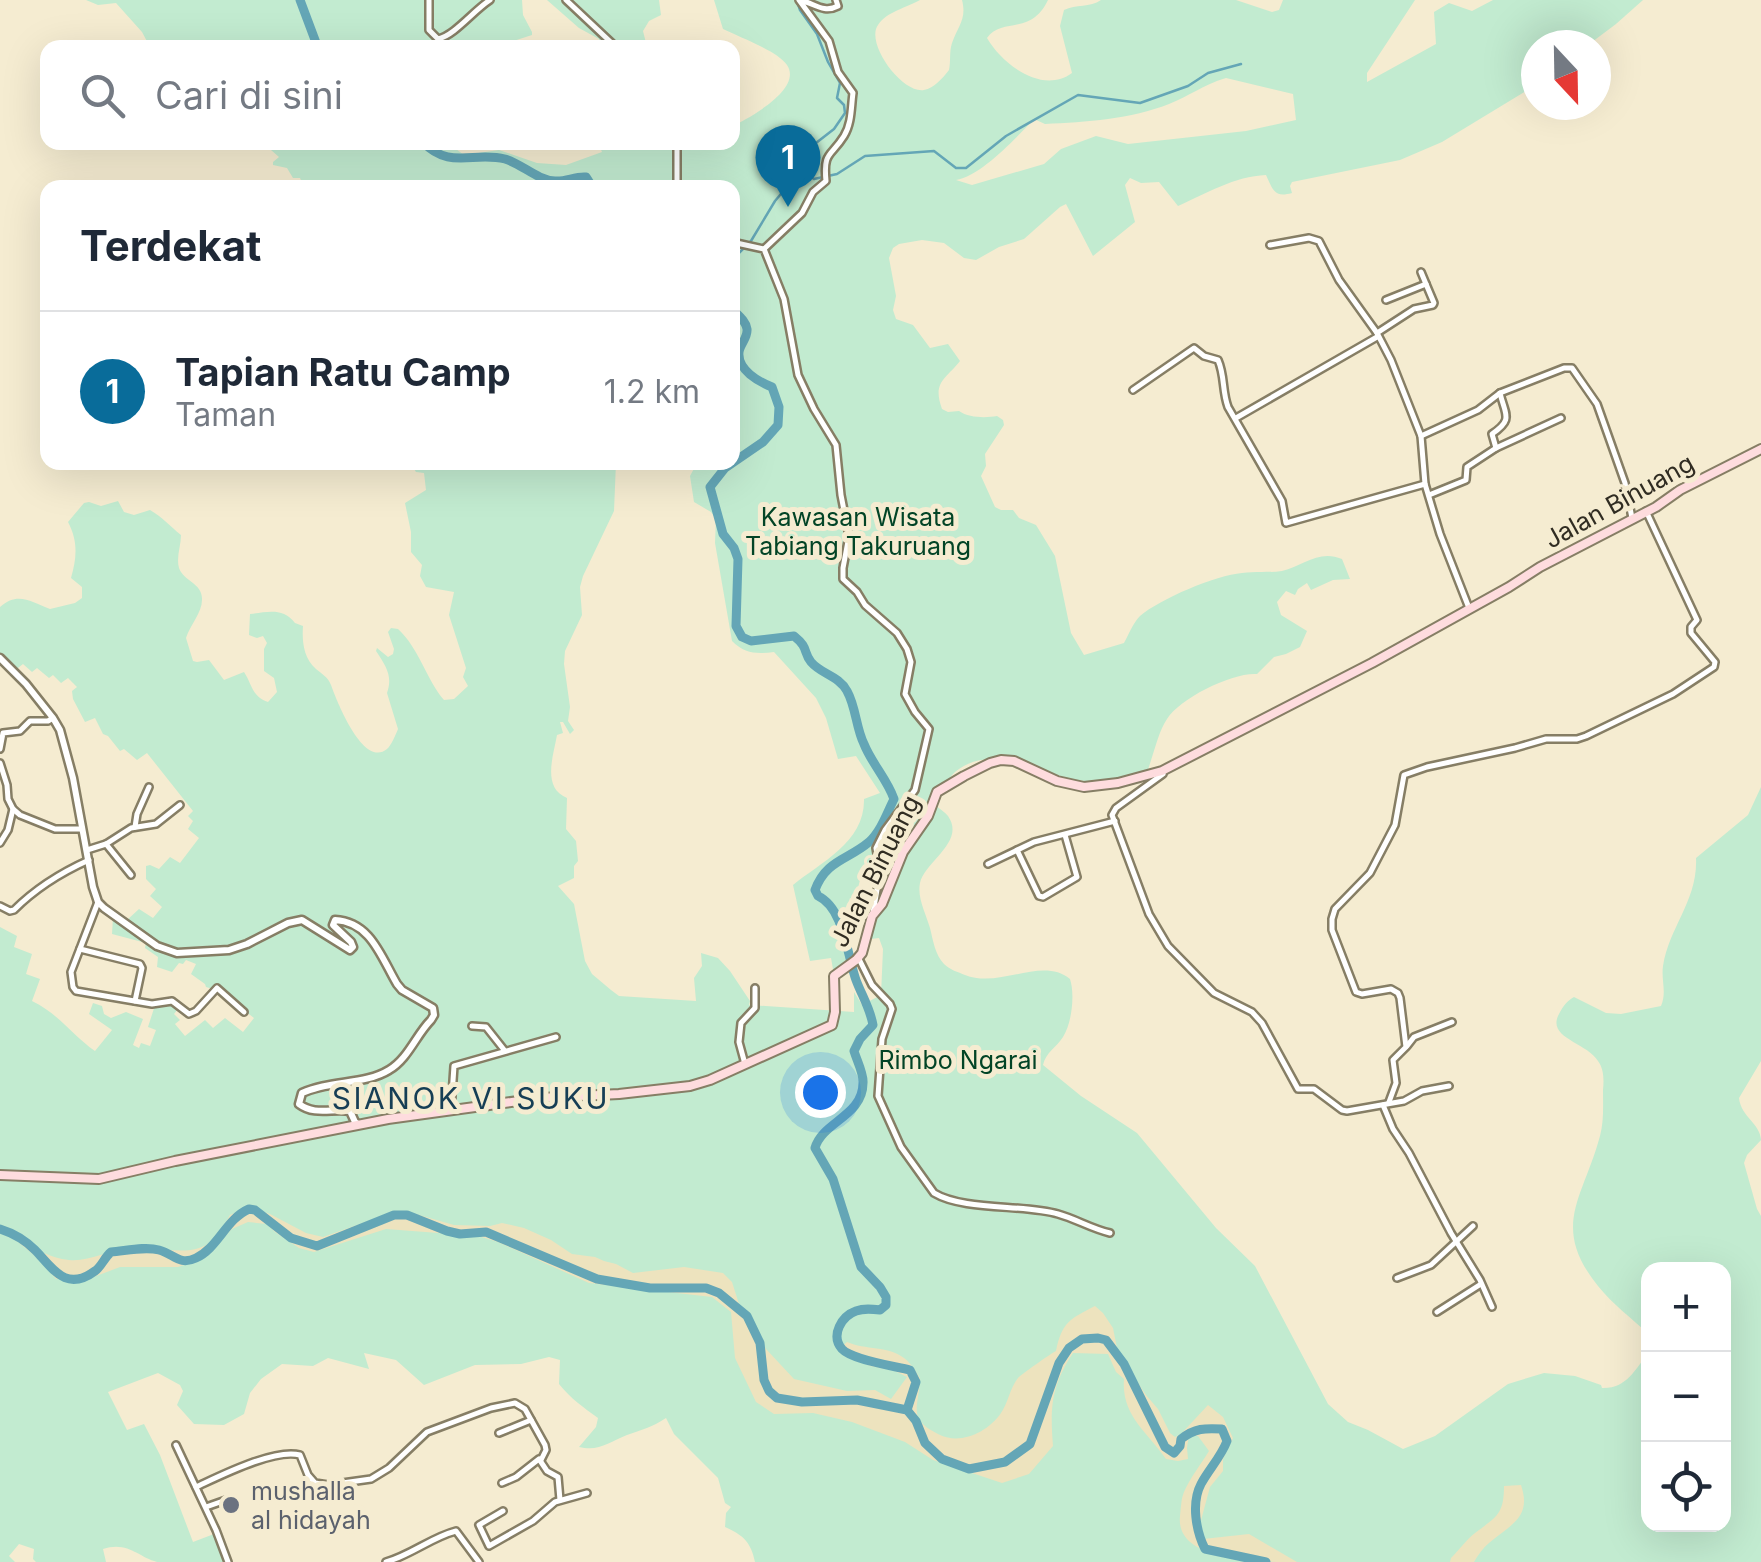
<!DOCTYPE html>
<html lang="id">
<head>
<meta charset="utf-8">
<style>
	:root { --surface:#fff; --page:#f6f6f7; --text:#1f2937; --muted:#747a83; --line:#e0e1e3; --accent:#096c9a }
	body { margin:0; font-family:Inter,sans-serif; background:var(--page); color:var(--text) }
	.controls { position:absolute; right:30px; bottom:30px; display:grid; overflow:hidden; border-radius:20px; box-shadow:0 10px 40px #0002 }
	.controls button { width:90px; height:90px; display:grid; place-items:center; padding:0; border:0; border-bottom:2px solid var(--line); background:var(--surface); color:var(--text); font:50px sans-serif }
	.compass { position:absolute; left:1521px; top:30px; width:90px; height:90px; border-radius:50%; background:var(--surface); box-shadow:0 10px 40px #0002; rotate:158deg }
	.you { position:absolute; left:820px; top:1092px; width:35px; height:35px; margin:-25px; border:8px solid #fff; border-radius:50%; background:#1a73e8; box-shadow:0 0 0 15px #1a73e833 }
	.badge { display:grid; place-items:center; width:65px; height:65px; border-radius:50%; background:var(--accent); color:#fff; font-size:32px; font-weight:700 }
	.pin { position:absolute; translate:-50% -82px; filter:drop-shadow(0 2px 5px #0008) }
	.pin::after { content:''; position:absolute; top:52px; width:35px; height:30px; background:inherit; clip-path:polygon(0 0,100% 0,50% 100%) }
	.list { margin:0; padding:0; list-style:none }
	h2 { display:flex; justify-content:space-between; align-items:center; height:130px; margin:0; padding:0 40px; font-size:42px }
	h2 small { font-size:32px; font-weight:400; color:var(--muted) }
	.list li { display:grid; grid-template-columns:65px 1fr auto; gap:30px; align-items:center; box-sizing:border-box; height:160px; padding:0 40px; border-top:2px solid var(--line) }
	.list b { display:block; font-size:38px; white-space:nowrap }
	.list p { margin:0; font-size:32px; white-space:nowrap; color:var(--muted) }
	.list em { font-size:32px; font-style:normal; color:var(--muted) }
	.icon { flex:none; width:55px; height:55px; fill:none; stroke:currentColor; stroke-width:2; stroke-linecap:round; stroke-linejoin:round }
	.map { position:relative; flex:none; width:1761px; height:1562px; overflow:hidden }
	.search { position:absolute; background:var(--surface); box-shadow:0 10px 40px #0002; left:40px; top:40px; width:700px; height:110px; display:flex; align-items:center; gap:25px; box-sizing:border-box; padding:0 35px; border-radius:20px; color:var(--muted); font-size:38px }
	.panel { position:absolute; background:var(--surface); box-shadow:0 10px 40px #0002; left:40px; top:180px; width:700px; height:290px; border-radius:20px }
	.map>svg:first-child { display:block }
	.green { fill:#c2ebd0; fill-rule:evenodd }
	.sand { fill:#ede3be }
	.lines { fill:none; stroke-linecap:round; stroke-linejoin:round }
	.stream { stroke:#64a6b6; stroke-width:2.5 }
	.river { stroke:#64a6b6; stroke-width:9 }
	.minor-casing { stroke:#867e65; stroke-width:10 }
	.tertiary-casing { stroke:#867e65; stroke-width:11 }
	.secondary-casing { stroke:#867e65; stroke-width:12 }
	.minor { stroke:#fff; stroke-width:5 }
	.tertiary { stroke:#fff; stroke-width:6 }
	.secondary { stroke:#fedcde; stroke-width:8 }
	.worship-dot { fill:#6b7280; stroke:#f5ecd1; stroke-width:4 }
	.labels { text-anchor:middle; stroke-width:10; stroke-linejoin:round; paint-order:stroke }
	.street-label { font-size:25px; fill:#302c22; stroke:#f5ecd1 }
	.park-label { font-size:25px; fill:#024426; stroke:#f5ecd1 }
	.worship-label { font-size:25px; fill:#5b616d; stroke:#f5ecd1; text-anchor:start }
	.quarter-label { font-size:30px; letter-spacing:2.5px; fill:#163e55; stroke:#f5ecd1 }
</style>
</head>
<body>
<div class="map">
<svg width="1761" height="1562" viewBox="0 0 1761 1562">
	<rect width="100%" height="100%" fill="#f5ecd1"/>
	<g class="green">
		<polygon points="86,0 522,0 523,15 532,32 532,35 492,48 150,47 142,32 116,3 98,5"/>
		<polygon points="547,0 659,0 661,15 649,21 643,31 647,47 599,47 599,39 579,28"/>
		<path d="M714 0H920C908 7 886 12 878 25 865 43 902 94 924 90 934 88 943 78 949 70 951 61 949 52 952 43 958 26 967 19 962 0H1048C1031 36 1002 17 987 38 1002 64 1042 95 1072 73L1060 26 1064 10C1076 4 1090 8 1101 0H1236L1272 12 1279 10 1283 0H1415L1367 73V82L1436 44 1434 12 1449 3 1472 11 1493 0H1643L1616 24 1588 45H1536V85L1442 142 1400 160 1292 182 1290 186 1292 193C1274 198 1273 190 1266 175 1235 176 1205 194 1178 206L1159 182 1141 183 1130 178 1125 185 1135 222 1093 256 1066 204 1060 207 1024 239 999 247 976 260 964 258 944 243 922 240 899 244 893 248 889 258 896 296 893 310 896 319 913 325 930 348 948 344 960 361C946 379 932 382 942 409L948 412 959 411C969 418 986 418 997 416L1003 420 1004 425 985 454 986 466 981 476 995 507 1001 510H1013L1019 518 1036 525 1055 556 1071 633 1084 655 1124 643C1129 634 1133 623 1140 616 1160 599 1216 575 1242 573 1255 571 1268 573 1282 571 1303 566 1319 549 1342 559L1350 579 1333 580 1311 590 1307 583 1298 589 1295 595 1286 591 1277 602 1281 615 1307 631 1300 647 1286 654 1274 657 1257 674C1233 672 1180 698 1167 719 1158 732 1153 757 1147 772 1125 777 1101 784 1077 780 1039 774 991 742 955 772 947 779 941 796 936 806 940 809 945 812 948 816 966 842 925 861 920 883 917 898 926 914 930 928 933 940 935 955 944 964 950 970 958 972 965 975 1000 989 1042 956 1070 979 1075 994 1072 1023 1063 1037 1056 1048 1046 1052 1043 1065L1081 1096 1137 1133 1216 1228 1255 1266 1328 1404 1348 1422 1368 1430 1403 1449 1435 1436 1508 1384 1544 1373 1575 1376 1601 1385 1602 1388C1626 1389 1635 1370 1648 1353V1524H1724V1270H1648V1334C1632 1318 1613 1305 1598 1286 1550 1226 1583 1199 1600 1136 1604 1121 1603 1106 1603 1090 1604 1080 1604 1069 1598 1061 1586 1042 1546 1038 1559 1014 1563 1006 1567 1001 1574 997L1606 1013 1621 1014 1661 1006C1667 992 1661 980 1663 966 1669 927 1698 900 1696 858L1748 815 1761 787V1061L1739 1098C1741 1117 1760 1123 1761 1140L1747 1155 1744 1163 1757 1209 1761 1216V1562H755C751 1542 743 1535 725 1527L726 1513 731 1507 725 1503 718 1478 674 1434 666 1418C653 1427 641 1430 627 1435 609 1442 599 1452 579 1447L596 1427 598 1418C583 1407 571 1399 559 1384L560 1360 549 1357 521 1364 475 1365 424 1385 396 1360 364 1353 369 1369 328 1358 313 1366 282 1364 261 1379 250 1393 244 1414 224 1425 194 1424 177 1405 183 1391 180 1385 158 1373 108 1392 127 1430 144 1424 160 1455 193 1542 214 1534 224 1562C208 1562 169 1562 157 1562 138 1557 128 1541 103 1549L106 1562H36L33 1559 34 1549 19 1544 9 1556 15 1562H0V927L17 936 14 947 32 954 26 974 40 979 32 1001C59 1014 72 1035 95 1051L112 1030 89 1014 93 1003 102 1006 104 1014 111 1018 126 1012 143 1019 133 1045 139 1048 141 1043 150 1046 156 1030 148 1027 157 999 173 1000 178 1009 174 1014 180 1020 175 1024 185 1036 205 1020 213 1028 225 1018 243 1032 254 1018 245 1011 242 1013 216 990 206 987 205 984 191 974 196 964 186 960 183 964 179 963 172 972 157 967 158 957 145 948 146 943 112 934 113 917 126 921 139 909 153 918 162 907 150 896 156 889 146 879V866L150 865 159 869 170 857 180 863 199 838 188 829 193 821 188 816 193 811 147 753 137 760 124 749 120 751 108 736 103 734 95 718 85 722 73 699 72 691 77 687 68 678 61 683 53 675 49 678 37 668 32 672 23 664 13 672 0 658V607C18 591 31 602 50 609L75 603 82 598V587L71 578C77 557 78 541 68 522L84 503 89 502 101 506 118 501 124 512 134 515 150 510C162 517 170 526 181 535 181 546 176 557 179 568 184 582 203 583 202 600 202 613 190 625 186 638L193 661 197 662 209 660 224 680 244 672C252 684 252 697 268 702L277 692 274 678 264 671V649L267 643 263 636 257 638 249 635 250 614C267 612 283 607 295 623L303 626C302 640 303 658 316 669 322 674 328 677 331 685 336 699 363 769 387 749 391 746 396 734 398 729L387 693C393 676 386 666 376 651L377 648 388 657 393 654 394 649 388 632 391 628 398 629C419 648 426 679 444 700L454 699 468 686 463 677 466 668 449 615 454 592 426 587 420 576 422 565 411 552V532L405 503 426 490 424 473 416 472 410 463H616L614 511 583 576 580 587 582 615 565 651 564 664 570 707 568 721 574 730 570 734 563 722H560L563 733 557 735C553 757 542 788 567 798L566 829 576 841 578 861 574 866V878L558 886 574 904 585 961 592 974 611 990 619 996 696 1001 694 978 702 966 701 953 718 958 730 971 750 1001 749 1005 854 1012V992L862 1005 881 995 883 949 879 938 863 940 877 880 874 867 863 868 855 900 850 898 847 907 853 934 846 941 850 964 834 975 831 958 810 961 793 885C821 862 865 842 864 799L880 793 856 756 838 759 826 718 816 698 774 652C757 654 745 654 732 641L715 543 716 519 711 512 694 502 690 476 697 463 732 462V188L304 187 300 178H293L287 168 273 165V162L279 157 263 143H448L464 155 499 150 537 163 566 165 602 152 598 143 732 142 733 126C749 118 803 89 787 65 778 51 739 37 723 29ZM1226 78 1293 94 1296 120 1246 131 1128 144 1096 136 1061 149 1044 164 972 185 956 180C981 176 1016 138 1034 119L1045 124C1086 122 1131 119 1169 104 1190 96 1202 85 1226 78Z"/>
	</g>
	<g class="sand">
		<path d="M248 1207 270 1214 306 1233 323 1237 380 1217 395 1213H412L454 1225 490 1226 502 1223 524 1228 551 1240 572 1254 595 1257 604 1261 616 1264 633 1273 684 1267 723 1273 732 1282 739 1304 766 1349 794 1379 847 1391 875 1390 891 1399 907 1377 893 1370 870 1366 838 1350 847 1342C865 1350 889 1346 904 1358 910 1362 916 1372 920 1378 919 1408 906 1419 940 1435 961 1445 988 1432 1001 1413 1008 1403 1010 1388 1018 1378 1022 1374 1050 1354 1056 1351 1062 1322 1070 1319 1095 1306L1103 1313 1113 1328 1118 1353 1146 1395 1158 1409 1170 1433 1175 1437 1181 1434 1208 1405 1223 1417 1233 1438 1223 1459V1471L1210 1487 1200 1524 1203 1539 1249 1534 1297 1562C1259 1562 1175 1562 1180 1516 1181 1508 1181 1499 1184 1492 1190 1478 1201 1464 1209 1451L1198 1436 1189 1435 1187 1448 1188 1459 1178 1461 1166 1459C1147 1432 1121 1415 1124 1379L1116 1372 1108 1354 1073 1353C1051 1386 1050 1408 1053 1446L1029 1474 1002 1483 933 1460 905 1442 852 1422 813 1413 774 1414 756 1402 735 1358 731 1312 712 1297 589 1283 498 1242 478 1236 386 1229 314 1252 299 1248 275 1232 267 1224 248 1222 232 1229 199 1260 178 1267H120L91 1278 56 1279 40 1260 18 1242C34 1246 50 1259 69 1260 89 1262 109 1250 130 1248 154 1245 178 1255 199 1248 214 1244 223 1227 230 1215Z"/>
		<path d="M1521 1485C1532 1518 1511 1524 1489 1543 1483 1548 1478 1555 1474 1562H1450L1451 1558C1459 1550 1466 1540 1475 1533 1496 1517 1504 1515 1504 1486Z"/>
	</g>
	<g class="lines">
		<g class="stream">
			<polyline points="797,1 800,10 817,34 828,62 840,83 837,98 844,105 845,113 834,129 816,143 802,168"/>
			<polyline points="732,260 751,241 775,201 801,170 814,179 837,174 865,156 934,151 956,168 966,168 1006,136 1078,95 1140,103 1188,86 1208,73 1241,64"/>
		</g>
		<g class="river">
			<polyline points="300,0 318,48"/>
			<path d="M423 142C449 170 474 151 505 159 522 164 537 180 555 181 566 182 575 176 586 177L593 188"/>
			<path d="M732 309C738 315 746 321 747 329 748 338 740 344 739 352 737 370 759 382 772 387L779 407 778 425 763 442 725 468 710 487 723 534 734 548 738 559 736 626 742 637 751 641 794 636C809 648 803 652 811 662 821 674 839 676 847 691 856 707 856 728 864 744 872 764 887 779 894 799 887 813 881 831 869 842 848 860 826 860 815 890L818 896C844 908 847 955 856 980 862 996 870 1008 873 1025L860 1039 854 1051C857 1061 864 1074 863 1083 863 1116 822 1122 815 1148L833 1179 861 1267 880 1287 886 1297V1305L880 1310C872 1309 864 1308 856 1311 842 1316 830 1335 842 1349 852 1360 894 1366 910 1370L916 1382 907 1410"/>
			<path d="M0 1229C13 1233 25 1240 35 1250 52 1267 65 1293 95 1271 102 1266 104 1258 111 1252 125 1251 145 1246 159 1250 174 1254 179 1266 196 1258 218 1248 226 1219 249 1209L255 1210 291 1238 317 1246 394 1215H407L447 1231 460 1234 486 1232 597 1279 650 1288H706L719 1293 747 1316 760 1343 764 1380 769 1391 777 1398 802 1402 857 1400 907 1410 916 1421 925 1443 942 1459 969 1469 1005 1462 1030 1444 1059 1363 1069 1348 1082 1339 1098 1338 1106 1340 1124 1364 1165 1447 1174 1453 1180 1446 1181 1439C1195 1428 1205 1428 1222 1429L1227 1441C1221 1457 1209 1469 1201 1484 1191 1503 1196 1531 1205 1549L1266 1562"/>
		</g>
		<defs>
			<g id="minor">
				<path d="M429 0V30L438 39C455 35 473 11 490 0"/>
				<polyline points="566,0 617,48"/>
				<polyline points="677,188 677,142"/>
				<polyline points="732,242 764,249 784,299 798,375 814,409 836,445 841,495 849,536 843,568 843,579 857,592 865,605 897,633 907,649 911,662 905,694 915,712 929,729 915,790 885,830 876,848 880,872 873,913"/>
				<polyline points="1270,245 1309,238 1319,241 1339,280 1377,333 1391,360 1421,436 1425,484 1440,534 1469,608"/>
				<path d="M764 249 802 213 813 192 826 181C823 151 831 157 844 136 852 123 851 107 853 93L838 72 829 41 799 0C813 2 823 14 838 6L836 0"/>
				<polyline points="1386,300 1426,284 1421,272"/>
				<polyline points="1377,333 1414,309 1433,305 1434,303 1426,284"/>
				<path d="M1133 390 1194 348 1204 356 1218 360C1225 376 1222 391 1228 407L1282 501 1286 523 1425 484"/>
				<polyline points="1236,418 1377,337"/>
				<polyline points="1421,436 1478,410 1500,393 1564,368 1572,368 1597,404 1625,483 1632,518"/>
				<path d="M1496 448 1492 434C1514 419 1505 415 1500 393"/>
				<polyline points="1429,495 1466,480 1467,467 1496,448 1561,418"/>
				<polyline points="0,749 3,733 20,731 30,721 48,721 53,718"/>
				<polyline points="0,763 7,785 8,799 13,809 20,815 55,829 81,829"/>
				<polyline points="1163,774 1116,808 1112,815 1149,914 1168,946 1214,993 1252,1012 1262,1023 1298,1089 1314,1089 1342,1110 1347,1111 1404,1101 1422,1091 1449,1086"/>
				<polyline points="135,827 137,814 149,787"/>
				<polyline points="0,843 8,830 13,809"/>
				<polyline points="106,844 131,875"/>
				<polyline points="87,850 106,844 131,828 156,824 180,805"/>
				<polyline points="1017,850 1039,896 1043,897 1077,877 1065,835"/>
				<polyline points="988,864 1034,842 1115,821"/>
				<polyline points="98,902 71,972 73,987 76,991 152,1004 172,1001 189,1014 196,1011 217,988 244,1012"/>
				<path d="M0 906 10 911 14 910C36 888 60 873 89 860"/>
				<polyline points="80,949 140,964 142,968 135,1001"/>
				<path d="M858 957 872 985 890 1004 892 1009 882 1039 878 1096 901 1147 934 1193C964 1211 1024 1204 1058 1214 1076 1219 1092 1229 1110 1233"/>
				<polyline points="472,1026 486,1027 505,1051"/>
				<polyline points="1407,1046 1414,1037 1452,1022"/>
				<polyline points="745,1064 739,1042 741,1023 755,1008 755,988"/>
				<polyline points="1389,1102 1396,1083 1393,1060 1406,1047 1400,998 1398,993 1391,989 1362,994 1356,992 1332,930 1332,919 1335,909 1370,873 1395,825 1404,775 1427,767 1515,748 1546,739 1577,739 1586,736 1673,694 1714,667 1715,662 1691,633 1691,627 1697,620 1646,511"/>
				<polyline points="1383,1105 1393,1129 1409,1153 1451,1233 1480,1280 1492,1307"/>
				<polyline points="451,1110 454,1066 556,1037"/>
				<polyline points="1397,1278 1431,1265 1473,1226"/>
				<polyline points="1437,1312 1481,1284"/>
				<polyline points="499,1433 531,1420"/>
				<polyline points="176,1445 216,1530 228,1562"/>
				<polyline points="502,1483 516,1477 539,1459 547,1471 558,1477 560,1500"/>
				<path d="M196 1487C220 1476 275 1448 300 1455L308 1475 315 1483 328 1485 371 1479 389 1468 427 1432 491 1408 515 1403 525 1409 545 1445 546 1450 541 1460"/>
				<polyline points="206,1507 226,1500"/>
				<polyline points="503,1511 479,1525 489,1546 533,1521 555,1502 587,1493"/>
				<path d="M386 1562C411 1555 432 1537 456 1531L479 1562"/>
			</g>
			<path id="tertiary" d="M0 658 26 684 53 718 60 730 73 778 93 887 98 902 104 908 157 946 177 953 229 950 247 944 288 923 302 920 350 950 353 947 351 942 333 925 335 920C371 922 381 957 397 984L402 990 433 1008 434 1015 431 1020C416 1035 408 1059 389 1070 365 1085 330 1080 302 1093L299 1104C315 1116 332 1108 350 1111L355 1122 358 1124"/>
			<polyline id="secondary" points="0,1175 99,1179 175,1161 388,1119 540,1098 619,1094 690,1086 710,1080 832,1025 835,1012 834,976 856,960 862,953 872,916 882,904 903,852 928,816 937,792 964,776 990,763 1001,760 1014,761 1057,781 1084,787 1118,783 1162,771 1372,663 1509,587 1540,567 1656,507 1680,490 1761,449"/>
		</defs>
		<use href="#minor" class="minor-casing"/>
		<use href="#tertiary" class="tertiary-casing"/>
		<use href="#secondary" class="secondary-casing"/>
		<use href="#minor" class="minor"/>
		<use href="#tertiary" class="tertiary"/>
		<use href="#secondary" class="secondary"/>
	</g>
	<circle class="worship-dot" cx="231" cy="1505" r="10"/>
	<g class="labels">
		<g class="street-label">
			<text transform="translate(1619 501) rotate(-29)" y="9">Jalan Binuang</text>
			<text transform="translate(875 871) rotate(-63)" y="9">Jalan Binuang</text>
		</g>
		<g class="park-label">
			<text x="858" y="526">Kawasan Wisata<tspan x="858" dy="29">Tabiang Takuruang</tspan></text>
			<text x="958" y="1069">Rimbo Ngarai</text>
		</g>
		<g class="worship-label">
			<text x="251" y="1500">mushalla<tspan x="251" dy="29">al hidayah</tspan></text>
		</g>
		<g class="quarter-label">
			<text x="471" y="1109">SIANOK VI SUKU</text>
		</g>
	</g>
</svg>
<div class="controls">
<button>+</button>
<button>−</button>
<button><svg class="icon" aria-label="locate" viewBox="0 0 24 24"><circle cx="12" cy="12" r="6"/><path d="M12 2v4M12 18v4M2 12h4M18 12h4"/></svg></button>
</div>
<svg class="compass" viewBox="-18 -18 36 36"><path d="M0-13l5 13h-10z" fill="#e53935"/><path d="M0 13l5-13h-10z" fill="#747a83"/></svg>
<div class="you"></div>
<div class="pin badge" style="left:788px;top:207px">1</div>
<div class="search"><svg class="icon" aria-label="search" viewBox="0 0 24 24"><circle cx="10" cy="10" r="6"/><path d="M15 15l6 6"/></svg>Cari di sini</div>
<section class="panel">
<h2>Terdekat<small></small></h2>
<ul class="list">
<li><span class="badge">1</span><div><b>Tapian Ratu Camp</b><p>Taman</p></div><em>1.2 km</em></li>
</ul>
</section>
</div>
</body>
</html>
